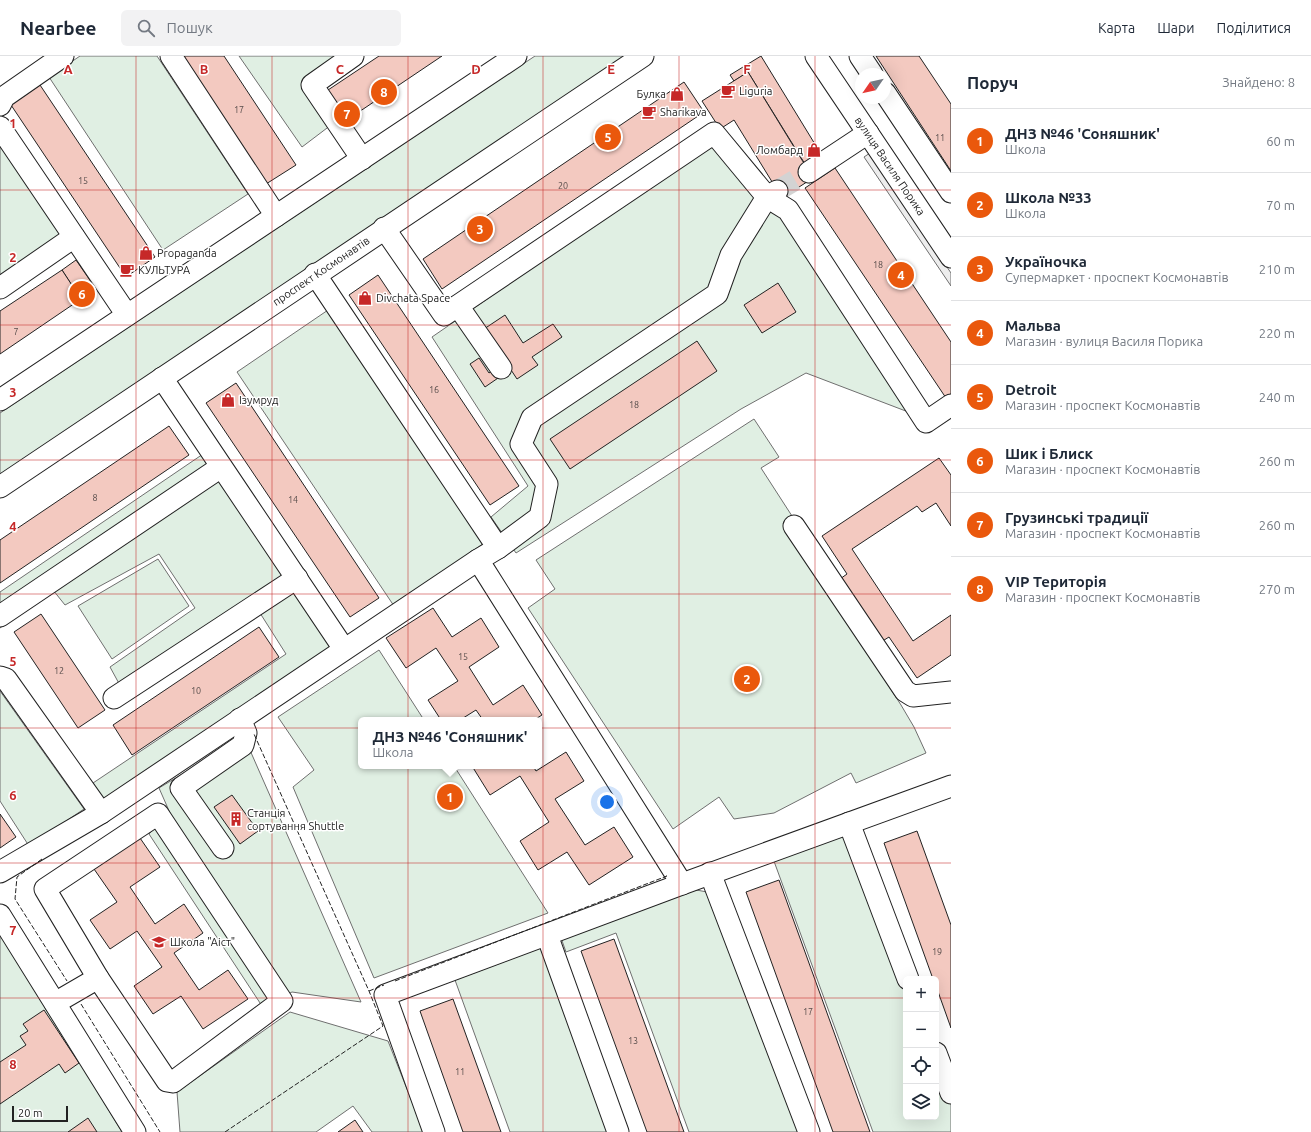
<!DOCTYPE html>
<html lang="uk">
<head>
<meta charset="utf-8">
<style>
	:root { --surface:#fff; --page:#f2f2f3; --text:#1f2937; --muted:#747a83; --line:#e0e1e3; --accent:#ea580c }
	body { margin:0; font-family:Ubuntu,sans-serif; background:var(--page); color:var(--text) }
	.controls { position:absolute; right:12px; bottom:12px; display:grid; overflow:hidden; border-radius:6px; box-shadow:0 4px 16px #0002 }
	.controls button { width:36px; height:36px; display:grid; place-items:center; padding:0; border:0; border-bottom:1px solid var(--line); background:var(--surface); color:var(--text); font:20px sans-serif }
	.compass { position:absolute; left:855px; top:12px; width:36px; height:36px; border-radius:50%; background:var(--surface); box-shadow:0 4px 16px #0002; rotate:236deg }
	.scale { position:absolute; left:12px; bottom:10px; width:56px; box-sizing:border-box; padding-left:4px; border:2px solid #222; border-top:0; font-size:11px; line-height:14px; white-space:nowrap; color:#222; -webkit-text-stroke:3px #fff; paint-order:stroke }
	.you { position:absolute; left:607px; top:746px; width:14px; height:14px; margin:-10px; border:3px solid #fff; border-radius:50%; background:#1a73e8; box-shadow:0 0 0 6px #1a73e833 }
	.badge { display:grid; place-items:center; width:26px; height:26px; border-radius:50%; background:var(--accent); color:#fff; font-size:13px; font-weight:700 }
	.pin { position:absolute; translate:-50% -50%; border:2px solid #fff; box-shadow:0 1px 4px #0006 }
	.popup { position:absolute; left:358px; top:661px; width:184px; height:52px; box-sizing:border-box; display:grid; place-content:center; border-radius:6px; background:var(--surface); filter:drop-shadow(0 1px 3px #0005); font-size:13px; white-space:nowrap; color:var(--muted) }
	.popup b { font-size:15px; color:var(--text) }
	.popup::after { content:''; position:absolute; left:50%; top:100%; margin-left:-8px; border:8px solid transparent; border-top-color:var(--surface) }
	.list { margin:0; padding:0; list-style:none }
	h2 { display:flex; justify-content:space-between; align-items:center; height:52px; margin:0; padding:0 16px; font-size:17px }
	h2 small { font-size:13px; font-weight:400; color:var(--muted) }
	.list li { display:grid; grid-template-columns:26px 1fr auto; gap:12px; align-items:center; box-sizing:border-box; height:64px; padding:0 16px; border-top:1px solid var(--line) }
	.list b { display:block; font-size:15px; white-space:nowrap }
	.list p { margin:0; font-size:13px; white-space:nowrap; color:var(--muted) }
	.list em { font-size:13px; font-style:normal; color:var(--muted) }
	.icon { flex:none; width:22px; height:22px; fill:none; stroke:currentColor; stroke-width:2; stroke-linecap:round; stroke-linejoin:round }
	.map { position:relative; flex:none; width:951px; height:1076px; overflow:hidden }
	header { display:flex; align-items:center; gap:24px; box-sizing:border-box; height:56px; padding:0 20px; background:var(--surface); border-bottom:1px solid var(--line) }
	header strong { font-size:19px }
	nav { display:flex; gap:22px; margin-inline-start:auto; font-size:14px }
	.search { width:280px; height:36px; background:var(--page); display:flex; align-items:center; gap:10px; box-sizing:border-box; padding:0 14px; border-radius:6px; color:var(--muted); font-size:15px }
	main { display:flex }
	aside { flex:1; background:var(--surface) }
	.map>svg:first-child { display:block }
	.green { fill:#e0efe3; stroke:#6f6f6f }
	.parking { fill:#ededed; stroke:#6f6f6f }
	.building { fill:#f3c9c0; stroke:#222 }
	.lines { fill:none; stroke-linecap:round; stroke-linejoin:round }
	.minor-tunnel { stroke:#d3d3d3; stroke-width:21; stroke-dasharray:21 10; stroke-linecap:butt }
	.minor-casing { stroke:#222; stroke-width:23 }
	.minor { stroke:#fff; stroke-width:21 }
	.fence { stroke:#222; stroke-width:1; stroke-dasharray:5 2; stroke-linecap:butt }
	.grid { fill:none; stroke:#c62828; stroke-width:1; stroke-opacity:0.55 }
	.labels { text-anchor:middle; stroke-width:3; stroke-linejoin:round; paint-order:stroke }
	.number-label { font-size:9px; fill:#564c4a }
	.poi-label { font-size:11px; fill:#222; stroke:#fff; text-anchor:start }
	.street-label { font-size:11px; fill:#222; stroke:#fff }
	.grid-label { font-size:13px; text-anchor:middle; font-weight:bold; fill:#c62828; stroke:#fff; stroke-width:3; stroke-linejoin:round; paint-order:stroke }
</style>
</head>
<body>
<header>
<strong>Nearbee</strong>
<div class="search"><svg class="icon" aria-label="search" viewBox="0 0 24 24"><circle cx="10" cy="10" r="6"/><path d="M15 15l6 6"/></svg>Пошук</div>
<nav><a>Карта</a><a>Шари</a><a>Поділитися</a></nav>
</header>
<main>
<div class="map">
<svg width="951" height="1076" viewBox="0 0 951 1076">
	<rect width="100%" height="100%" fill="#fff"/>
	<g class="green">
		<polygon points="80,0 157,0 248,138 163,194 49,21"/>
		<polygon points="239,0 344,0 303,28 331,69 302,91"/>
		<polygon points="535,0 628,0 0,419 0,357"/>
		<polygon points="0,84 64,182 0,223"/>
		<polygon points="712,88 786,164 911,357 806,317 741,353 516,497 491,461 528,430 432,281"/>
		<polygon points="331,252 484,487 394,550 237,316"/>
		<polygon points="754,363 779,401 761,412 792,460 783,467 901,649 914,671 926,697 856,727 851,717 774,757 734,763 719,741 673,773 528,552 555,533 536,504"/>
		<polygon points="206,396 335,590 105,747 93,727 286,598 253,546 122,633 110,611 195,552 159,498 65,549 53,534 0,572 0,536"/>
		<polygon points="158,503 189,550 112,603 78,550"/>
		<polygon points="379,594 424,664 361,664 361,710 454,710 548,857 374,922 293,731 314,714 278,661"/>
		<polygon points="0,635 84,753 29,790 0,745"/>
		<polygon points="249,692 361,946 292,936 262,950 149,778 170,757 159,732 222,694"/>
		<polygon points="848,769 906,923 906,1061 936,1061 936,1000 951,1040 951,1076 873,1076 771,797"/>
		<polygon points="686,832 707,836 805,1076 689,1076 616,877 566,896 560,879"/>
		<polygon points="0,875 122,1076 0,1076"/>
		<polygon points="543,891 611,1076 510,1076 455,924"/>
		<polygon points="290,956 388,985 424,1076 372,1076 353,1050 316,1076 180,1076 177,1036"/>
	</g>
	<polygon class="parking" points="870,97 951,217 951,230 864,101"/>
	<g class="building">
		<polygon points="182,0 224,0 296,109 266,128"/>
		<polygon points="379,0 442,0 344,66 325,36"/>
		<polygon points="761,0 821,98 805,108 748,16 734,25 730,19"/>
		<polygon points="876,0 919,0 951,48 951,115"/>
		<polygon points="748,16 813,122 782,142 734,64 720,73 702,45"/>
		<polygon points="684,26 704,56 442,233 423,203"/>
		<polygon points="40,29 155,201 126,221 11,49"/>
		<polygon points="835,112 951,286 951,339 946,342 805,132"/>
		<polygon points="76,204 96,233 81,243 62,214"/>
		<polygon points="62,214 81,243 0,298 0,255"/>
		<polygon points="378,219 519,430 490,449 349,239"/>
		<polygon points="778,227 796,256 762,277 744,249"/>
		<polygon points="505,259 523,287 553,268 562,281 532,301 538,309 517,323 484,273"/>
		<polygon points="697,285 717,315 570,413 550,383"/>
		<polygon points="479,302 489,317 496,312 501,320 485,331 470,308"/>
		<polygon points="236,327 379,542 350,561 206,347"/>
		<polygon points="169,370 189,399 0,527 0,484"/>
		<polygon points="939,402 951,419 951,470 936,447 922,456 917,450 852,493 913,585 951,559 951,599 917,622 889,581 881,586 840,523 847,518 822,480"/>
		<polygon points="433,552 452,581 481,562 499,591 469,611 493,649 523,629 542,659 534,664 483,664 476,654 460,664 441,664 428,644 458,625 436,592 406,612 386,582"/>
		<polygon points="41,558 105,654 78,672 14,576"/>
		<polygon points="259,571 279,601 132,699 113,669"/>
		<polygon points="566,696 584,725 555,743 585,789 614,771 633,801 589,829 567,796 538,814 520,785 549,766 520,720 490,739 472,710 533,710 536,715"/>
		<polygon points="232,739 258,775 240,788 214,751"/>
		<polygon points="0,758 16,781 0,792"/>
		<polygon points="917,775 951,869 951,972 936,930 936,923 933,923 884,787"/>
		<polygon points="140,782 160,811 130,831 155,868 184,848 203,877 174,897 199,934 228,914 248,943 203,973 181,940 153,958 134,930 162,911 137,875 110,893 90,864 117,846 94,813"/>
		<polygon points="779,824 870,1076 833,1076 746,836"/>
		<polygon points="614,883 684,1076 647,1076 581,895"/>
		<polygon points="453,943 501,1076 463,1076 420,955"/>
		<polygon points="44,954 79,1007 65,1017 59,1008 0,1048 0,1006 26,989 20,980 28,975 23,968"/>
		<polygon points="88,1062 97,1076 68,1076"/>
		<polygon points="355,1064 363,1076 338,1076"/>
	</g>
	<g class="lines">
		<polyline class="minor-tunnel" points="777,135 809,116"/>
		<defs>
			<g id="minor">
				<polyline points="171,0 276,160"/>
				<polyline points="353,0 312,29 362,103"/>
				<polyline points="816,0 951,201"/>
				<polyline points="860,0 872,18"/>
				<polyline points="885,37 951,136"/>
				<polyline points="0,49 4,41 63,0"/>
				<polyline points="0,71 127,259"/>
				<polyline points="809,116 868,77"/>
				<polyline points="384,172 444,259 714,77 767,141 788,154 926,366 951,349"/>
				<polyline points="315,218 498,492"/>
				<polyline points="0,232 74,181"/>
				<polyline points="458,250 501,312"/>
				<polyline points="162,322 344,593"/>
				<polyline points="0,344 516,0"/>
				<polyline points="0,431 643,0"/>
				<polyline points="794,470 905,635 913,640 951,636"/>
				<polyline points="478,504 498,492 540,461 547,428 521,388 532,362 717,238 731,199 767,141 777,135"/>
				<polyline points="0,560 221,411"/>
				<polyline points="0,621 6,623 101,757"/>
				<polyline points="114,642 297,522"/>
				<polygon points="158,758 282,945 173,1026 167,1025 98,922 45,833"/>
				<polyline points="849,767 908,923"/>
				<polyline points="223,792 181,732 243,689 246,677 240,663"/>
				<polyline points="0,816 101,757 478,504 682,828"/>
				<polyline points="710,817 809,1076"/>
				<polyline points="0,859 135,1076"/>
				<polyline points="547,879 618,1076"/>
				<polyline points="55,947 98,922"/>
				<polyline points="936,997 951,1037"/>
				<polyline points="434,1076 385,939 682,828 951,730"/>
			</g>
		</defs>
		<use href="#minor" class="minor-casing"/>
		<use href="#minor" class="minor"/>
		<g class="fence">
			<polyline points="42,803 17,821 15,843 67,925"/>
			<polyline points="395,925 667,820 666,819"/>
			<polyline points="369,935 384,929"/>
			<polyline points="81,948 160,1076"/>
			<polyline points="225,1076 383,970 369,935 254,678"/>
		</g>
	</g>
	<path class="grid" d="M136 0V1076M272 0V1076M408 0V1076M543 0V1076M679 0V1076M815 0V1076M0 134H951M0 269H951M0 404H951M0 538H951M0 672H951M0 807H951M0 942H906M936 942H951"/>
	<defs>
		<symbol id="cafe-bare" viewBox="-9 -9 18 18"><path d="M-5.5-4.5H6V0H3Q3 3.5 0 3.5H-2.5Q-5.5 3.5-5.5 0ZM3-3.2v2h1.7v-2ZM-6 4.5H4V6H-6Z" fill="#c62828" stroke="#fff" stroke-width="2.5" paint-order="stroke"/></symbol>
		<symbol id="shop-bare" viewBox="-9 -9 18 18"><path d="M-5-2.5h2.3a2.7 3.5 0 0 1 5.4 0H5L5.5 6h-11ZM-1.5-2.5h3a1.5 2.3 0 0 0-3 0Z" fill="#c62828" stroke="#fff" stroke-width="2.5" paint-order="stroke"/></symbol>
		<symbol id="building-bare" viewBox="-9 -9 18 18"><path d="M-4-6H4V6H1V3H-1V6H-4ZM-2.5-4.3h1.7v1.8h-1.7ZM.8-4.3h1.7v1.8H.8ZM-2.5-1h1.7V.8h-1.7ZM.8-1h1.7V.8H.8Z" fill="#c62828" stroke="#fff" stroke-width="2.5" paint-order="stroke"/></symbol>
		<symbol id="school-bare" viewBox="-9 -9 18 18"><path d="M0-5L7-2L0 1L-7-2ZM-4 1L0 2.5L4 1V4Q0 6-4 4Z" fill="#c62828" stroke="#fff" stroke-width="2.5" paint-order="stroke"/></symbol>
	</defs>
	<g fill-rule="evenodd">
		<use href="#cafe-bare" x="718" y="25" width="20" height="20"/>
		<use href="#shop-bare" x="667" y="28" width="20" height="20"/>
		<use href="#cafe-bare" x="639" y="46" width="20" height="20"/>
		<use href="#shop-bare" x="804" y="84" width="20" height="20"/>
		<use href="#shop-bare" x="136" y="187" width="20" height="20"/>
		<use href="#cafe-bare" x="117" y="204" width="20" height="20"/>
		<use href="#shop-bare" x="355" y="232" width="20" height="20"/>
		<use href="#shop-bare" x="218" y="334" width="20" height="20"/>
		<use href="#building-bare" x="226" y="753" width="20" height="20"/>
		<use href="#school-bare" x="149" y="876" width="20" height="20"/>
	</g>
	<g class="labels">
		<g class="number-label">
			<text x="239" y="57">17</text>
			<text x="940" y="85">11</text>
			<text x="83" y="128">15</text>
			<text x="563" y="133">20</text>
			<text x="878" y="212">18</text>
			<text x="16" y="279">7</text>
			<text x="434" y="337">16</text>
			<text x="634" y="352">18</text>
			<text x="95" y="445">8</text>
			<text x="293" y="447">14</text>
			<text x="463" y="604">15</text>
			<text x="59" y="618">12</text>
			<text x="196" y="638">10</text>
			<text x="937" y="899">19</text>
			<text x="808" y="959">17</text>
			<text x="633" y="988">13</text>
			<text x="460" y="1019">11</text>
		</g>
		<g class="poi-label">
			<text x="739" y="39">Liguria</text>
			<text x="666" y="42" text-anchor="end">Булка</text>
			<text x="660" y="60">Sharikava</text>
			<text x="803" y="98" text-anchor="end">Ломбард</text>
			<text x="157" y="201">Propaganda</text>
			<text x="138" y="218">КУЛЬТУРА</text>
			<text x="376" y="246">Divchata Space</text>
			<text x="239" y="348">Ізумруд</text>
			<text x="247" y="761">Станція<tspan x="247" dy="13">сортування Shuttle</tspan></text>
			<text x="170" y="890">Школа "Аіст"</text>
		</g>
		<g class="street-label">
			<text transform="translate(890 110) rotate(56)" y="4">вулиця Василя Порика</text>
			<text transform="translate(321 215) rotate(-34)" y="4">проспект Космонавтів</text>
		</g>
	</g>
	<g class="grid-label">
		<text x="68" y="18">A</text>
		<text x="204" y="18">B</text>
		<text x="340" y="18">C</text>
		<text x="476" y="18">D</text>
		<text x="611" y="18">E</text>
		<text x="747" y="18">F</text>
		<text x="13" y="72">1</text>
		<text x="13" y="206">2</text>
		<text x="13" y="341">3</text>
		<text x="13" y="475">4</text>
		<text x="13" y="610">5</text>
		<text x="13" y="744">6</text>
		<text x="13" y="879">7</text>
		<text x="13" y="1013">8</text>
	</g>
</svg>
<div class="controls">
<button>+</button>
<button>−</button>
<button><svg class="icon" aria-label="locate" viewBox="0 0 24 24"><circle cx="12" cy="12" r="6"/><path d="M12 2v4M12 18v4M2 12h4M18 12h4"/></svg></button>
<button><svg class="icon" aria-label="layers" viewBox="0 0 24 24"><path d="M12 4l9 5-9 5-9-5zM3 14l9 5 9-5"/></svg></button>
</div>
<svg class="compass" viewBox="-18 -18 36 36"><path d="M0-13l5 13h-10z" fill="#e53935"/><path d="M0 13l5-13h-10z" fill="#747a83"/></svg>
<div class="scale">20 m</div>
<div class="you"></div>
<div class="pin badge" style="left:450px;top:741px">1</div>
<div class="popup"><b>ДНЗ №46 'Соняшник'</b>Школа</div>
<div class="pin badge" style="left:747px;top:623px">2</div>
<div class="pin badge" style="left:480px;top:173px">3</div>
<div class="pin badge" style="left:901px;top:219px">4</div>
<div class="pin badge" style="left:608px;top:81px">5</div>
<div class="pin badge" style="left:82px;top:238px">6</div>
<div class="pin badge" style="left:347px;top:58px">7</div>
<div class="pin badge" style="left:384px;top:36px">8</div>
</div>
<aside>
<h2>Поруч<small>Знайдено: 8</small></h2>
<ul class="list">
<li><span class="badge">1</span><div><b>ДНЗ №46 'Соняшник'</b><p>Школа</p></div><em>60 m</em></li>
<li><span class="badge">2</span><div><b>Школа №33</b><p>Школа</p></div><em>70 m</em></li>
<li><span class="badge">3</span><div><b>Україночка</b><p>Супермаркет · проспект Космонавтів</p></div><em>210 m</em></li>
<li><span class="badge">4</span><div><b>Мальва</b><p>Магазин · вулиця Василя Порика</p></div><em>220 m</em></li>
<li><span class="badge">5</span><div><b>Detroit</b><p>Магазин · проспект Космонавтів</p></div><em>240 m</em></li>
<li><span class="badge">6</span><div><b>Шик і Блиск</b><p>Магазин · проспект Космонавтів</p></div><em>260 m</em></li>
<li><span class="badge">7</span><div><b>Грузинські традиції</b><p>Магазин · проспект Космонавтів</p></div><em>260 m</em></li>
<li><span class="badge">8</span><div><b>VIP Територія</b><p>Магазин · проспект Космонавтів</p></div><em>270 m</em></li>
</ul>
</aside>
</main>
</body>
</html>
